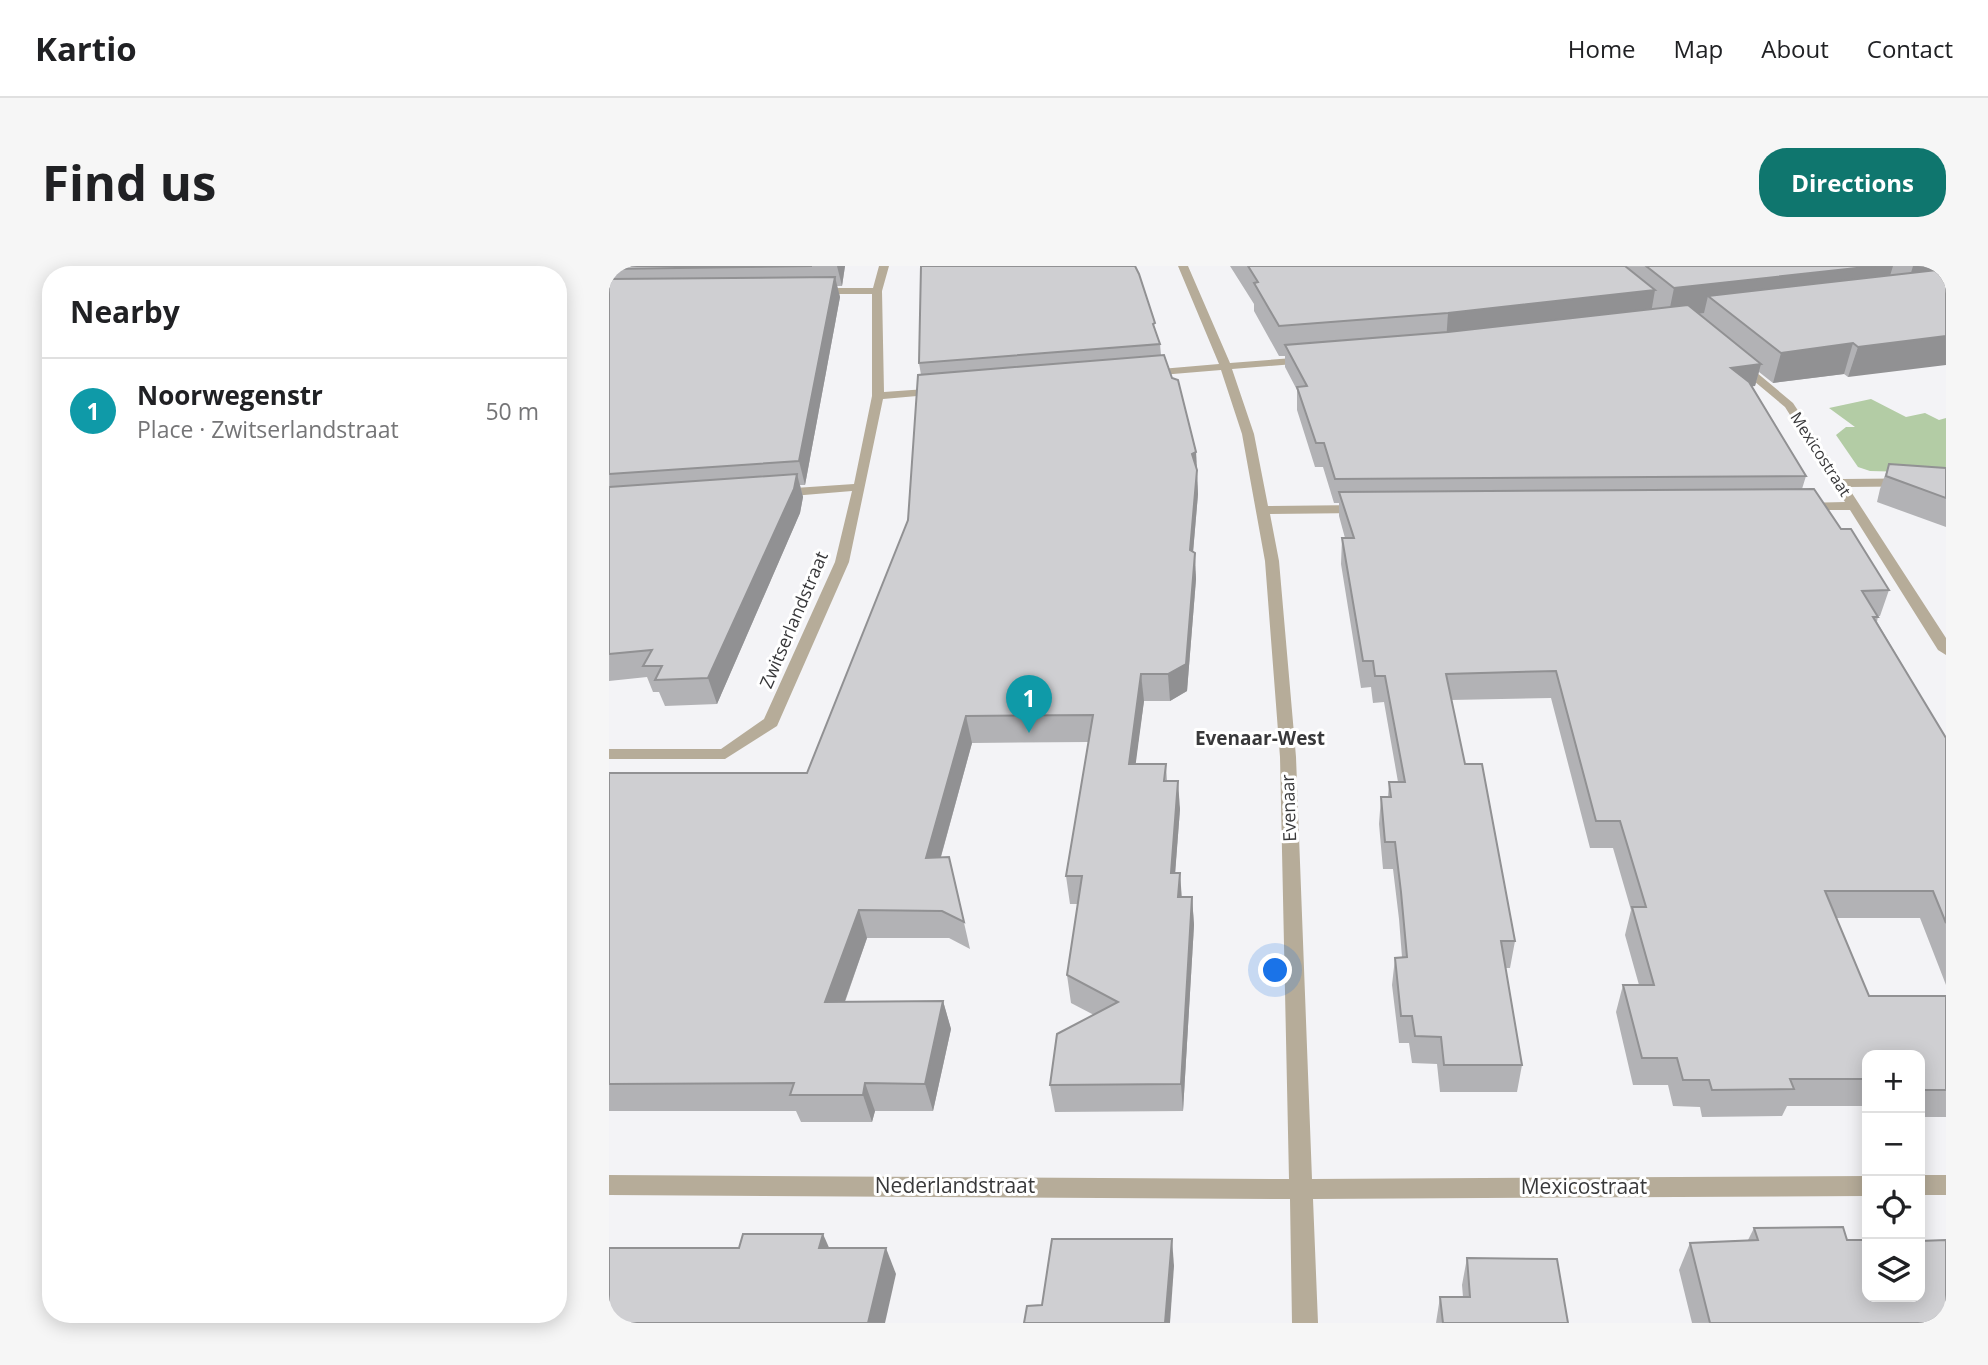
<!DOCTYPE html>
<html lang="en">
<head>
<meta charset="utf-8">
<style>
	:root { --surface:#fff; --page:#f6f6f6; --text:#202124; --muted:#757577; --line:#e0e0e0; --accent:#0f766e }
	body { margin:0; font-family:"Open Sans",sans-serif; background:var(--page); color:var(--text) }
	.controls { position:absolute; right:21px; bottom:21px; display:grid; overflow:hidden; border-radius:14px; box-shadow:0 4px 18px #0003 }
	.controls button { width:63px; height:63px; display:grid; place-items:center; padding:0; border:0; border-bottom:2px solid var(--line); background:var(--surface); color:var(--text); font:35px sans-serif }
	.you { position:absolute; left:667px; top:705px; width:24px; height:24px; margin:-18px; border:5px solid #fff; border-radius:50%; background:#1a73e8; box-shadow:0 0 0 10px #1a73e833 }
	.badge { display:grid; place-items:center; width:46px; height:46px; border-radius:50%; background:var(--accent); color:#fff; font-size:23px; font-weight:700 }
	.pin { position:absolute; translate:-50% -58px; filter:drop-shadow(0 2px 4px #0008) }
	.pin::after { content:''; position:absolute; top:37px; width:24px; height:21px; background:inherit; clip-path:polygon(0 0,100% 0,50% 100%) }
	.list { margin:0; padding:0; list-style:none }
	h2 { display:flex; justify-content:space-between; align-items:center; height:91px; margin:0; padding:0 28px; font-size:30px }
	h2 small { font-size:23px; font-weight:400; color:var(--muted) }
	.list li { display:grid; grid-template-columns:46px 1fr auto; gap:21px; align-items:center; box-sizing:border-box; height:105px; padding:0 28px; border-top:2px solid var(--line) }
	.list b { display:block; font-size:26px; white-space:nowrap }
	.list p { margin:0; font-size:23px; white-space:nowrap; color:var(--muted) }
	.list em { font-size:23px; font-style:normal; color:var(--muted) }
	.icon { flex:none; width:38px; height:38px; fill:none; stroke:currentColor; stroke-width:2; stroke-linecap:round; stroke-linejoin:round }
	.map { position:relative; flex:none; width:1337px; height:1057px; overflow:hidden; border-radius:28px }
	header { display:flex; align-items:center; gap:42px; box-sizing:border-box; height:98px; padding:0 35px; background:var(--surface); border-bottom:2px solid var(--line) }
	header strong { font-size:33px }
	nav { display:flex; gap:38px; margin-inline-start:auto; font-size:24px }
	.intro { display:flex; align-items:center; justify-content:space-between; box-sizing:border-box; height:168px; padding:0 42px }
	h1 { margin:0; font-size:49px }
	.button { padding:18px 32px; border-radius:28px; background:var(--accent); color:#fff; font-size:24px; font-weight:700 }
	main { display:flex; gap:42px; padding:0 42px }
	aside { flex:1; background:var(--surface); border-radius:28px; box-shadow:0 4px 18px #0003 }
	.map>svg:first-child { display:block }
	.green { fill:#b3cca5 }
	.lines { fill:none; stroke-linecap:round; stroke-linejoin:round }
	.minor { fill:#b6ac99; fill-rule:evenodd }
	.wall { fill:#b2b2b5 }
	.shaded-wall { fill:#919193 }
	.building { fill:#cfcfd2; stroke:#919193; stroke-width:2 }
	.labels { text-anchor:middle; stroke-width:6; stroke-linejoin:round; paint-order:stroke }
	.far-street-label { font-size:16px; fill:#38383a; stroke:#fff }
	.street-label { font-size:18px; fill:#38383a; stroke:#fff }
	.neighbourhood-label { font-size:19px; font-weight:bold; fill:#38383a; stroke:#fff }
	.near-street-label { font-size:21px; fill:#38383a; stroke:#fff }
</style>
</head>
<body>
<header>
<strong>Kartio</strong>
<nav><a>Home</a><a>Map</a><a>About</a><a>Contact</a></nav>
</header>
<div class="intro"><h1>Find us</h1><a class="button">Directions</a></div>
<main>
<aside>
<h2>Nearby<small></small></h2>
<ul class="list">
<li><span class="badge" style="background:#0f9aa8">1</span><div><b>Noorwegenstr</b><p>Place · Zwitserlandstraat</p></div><em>50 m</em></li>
</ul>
</aside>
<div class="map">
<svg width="1337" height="1057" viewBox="0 0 1337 1057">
	<rect width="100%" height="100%" fill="#f3f3f6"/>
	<polygon class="green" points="1262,133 1297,151 1316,147 1330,154 1337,152 1337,207 1261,205 1249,201 1227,169 1237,161 1246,161 1220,142"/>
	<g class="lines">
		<g class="minor">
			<polygon points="270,0 280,0 273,25 275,126 331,122 337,125 331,128 274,133 240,296 168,460 116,493 0,493 0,483 112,483 155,453 226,296 243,225 171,231 164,227 171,223 245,218 263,130 263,28 205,28 200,25 205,22 264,22"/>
			<polygon points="569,0 579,0 621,97 697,91 703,94 697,97 623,103 645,168 659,240 752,239 759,243 752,247 661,248 670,295 687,491 703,913 1258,910 1258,930 704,933 709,1057 683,1057 681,933 0,929 0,909 680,913 671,491 656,295 633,168 612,104 540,110 534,107 540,104 610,98"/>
			<polygon points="1127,96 1135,96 1184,137 1234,213 1337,212 1337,220 1239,221 1337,372 1337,389 1329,384 1241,244 1188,244 1188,238 1193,237 1236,236 1176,141 1127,100"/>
			<rect x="1311" y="909" width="26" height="20"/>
		</g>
	</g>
	<g class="wall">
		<polygon points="0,0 236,0 233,20 228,20 231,31 196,219 191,219 194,231 191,247 108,438 56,440 50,426 44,426 38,411 0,415"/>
		<polygon points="621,0 1337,0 1239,111 1235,108 1164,117 1150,106 1146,120 1143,120 1197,210 1193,223 1232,263 1280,324 1271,350 1269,350 1268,356 1337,472 1337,719 1311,652 1227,652 1260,730 1337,730 1337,851 1311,851 1311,789 1258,789 1258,840 1178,840 1173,850 1093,851 1091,841 1064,840 1059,819 1024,819 1007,746 1014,719 1030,719 1016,669 1022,644 1004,582 981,582 942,432 842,434 856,498 906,675 901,702 896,702 913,799 908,826 831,826 828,798 803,797 800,777 790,777 783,719 786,692 793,691 790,653 784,603 774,603 770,558 772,531 779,531 780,516 789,516 775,436 764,437 762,421 752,422 732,298 733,272 736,272 730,250 730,237 725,237 714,201 706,201 688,144 688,124 676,101 676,90 670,90 645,45 645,38"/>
		<polygon points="546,65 551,78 552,89 587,186 589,228 584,286 587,313 578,425 561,435 535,435 526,498 557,498 558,515 571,543 566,607 571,607 572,631 583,631 585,659 574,845 446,846 441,819 485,749 462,737 458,709 469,638 461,638 457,610 480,476 363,477 332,591 340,591 361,683 340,672 258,672 236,736 334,735 342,763 324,845 266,845 263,856 192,856 187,845 0,845 0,507 198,507 299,254 312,109 310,97"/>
		<polygon points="1280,198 1337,202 1337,261 1268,236 1271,223"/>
		<polygon points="1145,962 1238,974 1337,1057 1083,1057 1070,1004 1081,977 1139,974"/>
		<polygon points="858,992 959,1057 827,1057 831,1031 854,1031 853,1019"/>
	</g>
	<g class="shaded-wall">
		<polygon points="228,0 236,0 233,20"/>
		<polygon points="1266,0 1284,0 1276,26 1099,30 1095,47 1059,51 1065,22"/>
		<polygon points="1304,0 1337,0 1337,20 1297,24"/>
		<polygon points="226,11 231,31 196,219 190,195"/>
		<polygon points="1046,24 1041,53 837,76 839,47"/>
		<polygon points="1337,70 1337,99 1239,111 1249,81"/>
		<polygon points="1244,77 1235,108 1164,117 1172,87"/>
		<polygon points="1152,98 1146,120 1117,124 1122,102"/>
		<polygon points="587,186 589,228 582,310 581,284 583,188"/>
		<polygon points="188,208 194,231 191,247 108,438 99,412"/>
		<polygon points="586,287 587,313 578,425 561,435 559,408"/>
		<polygon points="532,408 535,435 523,526 520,498"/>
		<polygon points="357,450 363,477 324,619 317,592"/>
		<polygon points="569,515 571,543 564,635 562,607"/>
		<polygon points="571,607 573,634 569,631"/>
		<polygon points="583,631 585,659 574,845 572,818"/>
		<polygon points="250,644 258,672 226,763 216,736"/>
		<polygon points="334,735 342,763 324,845 316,818"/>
		<polygon points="256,817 266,845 263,856 254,829"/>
		<polygon points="214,968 226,995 210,982"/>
		<polygon points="563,973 565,1000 561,1057 556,1057"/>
		<polygon points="277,982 287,1008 276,1057 259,1057"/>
	</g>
	<g class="building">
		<polygon points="0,0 203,0 0,3"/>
		<polygon points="312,0 526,0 530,8 546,57 544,58 551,78 310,97"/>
		<polygon points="639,0 1016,0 1046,24 839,47 670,60 645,17 649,16"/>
		<polygon points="1037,0 1266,0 1065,22"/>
		<polygon points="1337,3 1337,70 1249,81 1244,77 1172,87 1099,30"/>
		<polygon points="226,11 190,195 0,208 0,13"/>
		<polygon points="1079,39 1152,98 1122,102 1140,116 1197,210 726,213 715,177 707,177 688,121 698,120 676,79 839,66"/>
		<polygon points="555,89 563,112 569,114 587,186 583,188 588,204 581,284 586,287 577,398 559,408 532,408 520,498 557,498 555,515 569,515 562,607 571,607 569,631 583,631 572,818 441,819 448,768 509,736 458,709 473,610 457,610 484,449 357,450 317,592 340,591 355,656 333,645 250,644 216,736 334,735 316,818 256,817 254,829 181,829 185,817 0,818 0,507 198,507 299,254 309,109"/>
		<polygon points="1280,198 1337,202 1337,232 1277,210"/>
		<polygon points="188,208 185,223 99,412 46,414 53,400 34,400 43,384 0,388 0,221"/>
		<polygon points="1205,223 1232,263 1242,263 1280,324 1253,325 1269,351 1264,351 1337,472 1337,657 1324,625 1216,625 1260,730 1337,730 1337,824 1311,824 1311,789 1258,789 1258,813 1181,813 1185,823 1103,824 1100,814 1074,814 1068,792 1033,792 1014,719 1045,719 1023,641 1037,641 1011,555 987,555 947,405 837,408 856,498 873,498 906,675 892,675 913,799 835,799 832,771 806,770 803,750 792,750 786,692 798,691 792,626 786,576 776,576 772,531 782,531 780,516 796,516 776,410 766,410 764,395 754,395 733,272 745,272 730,226"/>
		<polygon points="1234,961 1238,974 1258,974 1258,1031 1311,1031 1311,975 1337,974 1337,1057 1101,1057 1081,977 1149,974 1145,962"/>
		<polygon points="134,968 214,968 210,982 277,982 259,1057 0,1057 0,982 130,982"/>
		<polygon points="443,973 563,973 556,1057 415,1057 418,1040 433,1039"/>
		<polygon points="858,992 948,993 959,1057 834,1057 831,1031 861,1031"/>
	</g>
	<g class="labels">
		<g class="far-street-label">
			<text transform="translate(1212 188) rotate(57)" y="6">Mexicostraat</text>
		</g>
		<g class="street-label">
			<text transform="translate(185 354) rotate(-67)" y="6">Zwitserlandstraat</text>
			<text transform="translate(680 542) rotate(-92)" y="6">Evenaar</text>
		</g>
		<g class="neighbourhood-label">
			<text x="651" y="479">Evenaar-West</text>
		</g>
		<g class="near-street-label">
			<text x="346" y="927">Nederlandstraat</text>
			<text x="975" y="928">Mexicostraat</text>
		</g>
	</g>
</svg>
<div class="controls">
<button>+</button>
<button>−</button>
<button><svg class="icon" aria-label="locate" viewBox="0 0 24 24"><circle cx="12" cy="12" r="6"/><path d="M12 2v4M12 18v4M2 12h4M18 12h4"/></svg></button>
<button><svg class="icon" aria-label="layers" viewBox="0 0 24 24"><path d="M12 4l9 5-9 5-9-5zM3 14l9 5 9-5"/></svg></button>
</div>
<div class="you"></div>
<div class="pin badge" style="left:420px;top:467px;background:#0f9aa8">1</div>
</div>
</main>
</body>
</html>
